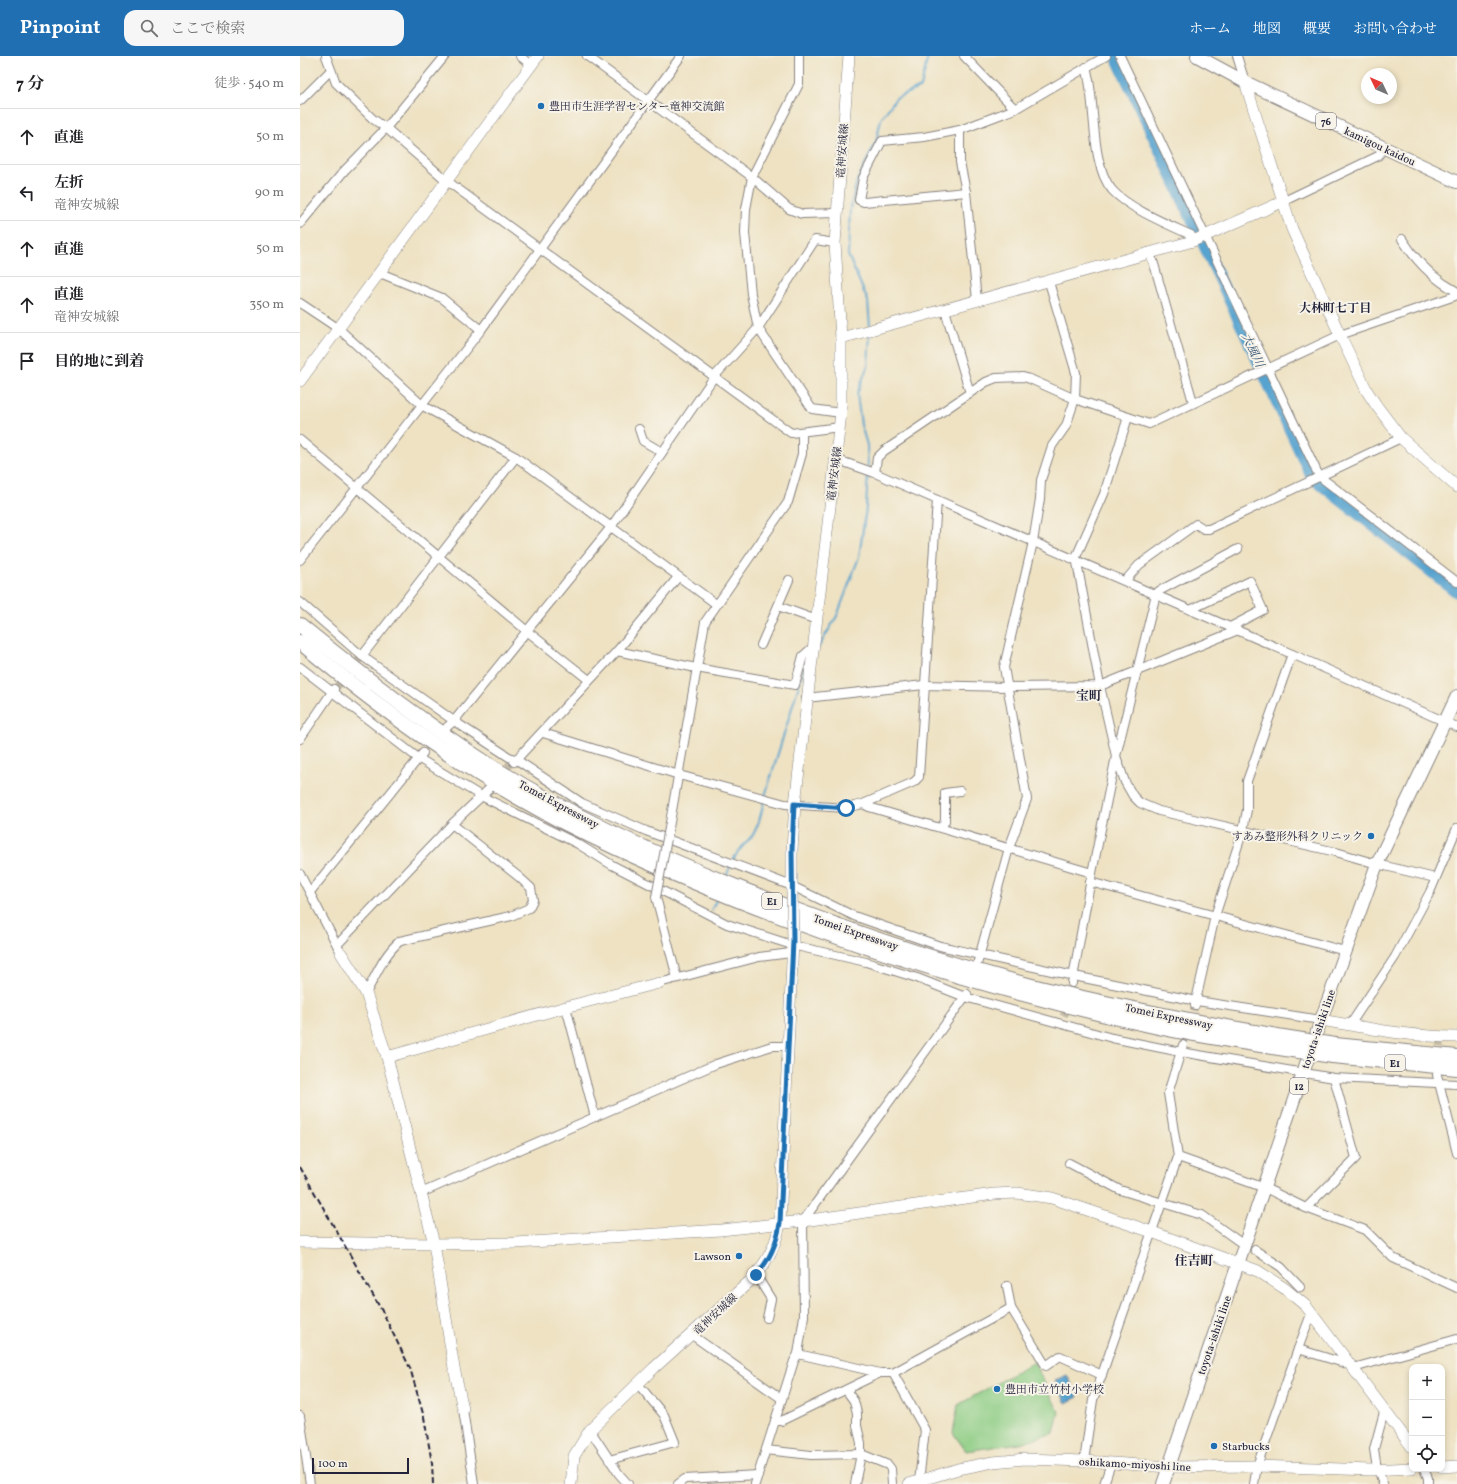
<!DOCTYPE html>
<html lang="ja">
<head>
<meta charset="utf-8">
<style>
	:root { --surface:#fff; --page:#f6f6f6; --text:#202124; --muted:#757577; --line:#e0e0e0; --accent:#1f6fb2 }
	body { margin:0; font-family:Vollkorn,"Noto Serif JP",serif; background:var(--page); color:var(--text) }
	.controls { position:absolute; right:12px; bottom:12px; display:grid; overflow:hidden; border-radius:8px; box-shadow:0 2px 6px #0003 }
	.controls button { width:36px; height:36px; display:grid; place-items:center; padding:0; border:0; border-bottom:1px solid var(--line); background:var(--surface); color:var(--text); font:20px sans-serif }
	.compass { position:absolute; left:1061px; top:12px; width:36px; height:36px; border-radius:50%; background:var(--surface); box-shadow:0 2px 6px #0003; rotate:314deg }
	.scale { position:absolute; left:12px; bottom:10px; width:97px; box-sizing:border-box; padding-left:4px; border:2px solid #22223b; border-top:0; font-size:11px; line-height:14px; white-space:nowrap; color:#22223b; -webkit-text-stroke:3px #f7f3e8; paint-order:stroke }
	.stop { position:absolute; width:12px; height:12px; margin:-9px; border:3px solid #1f6fb2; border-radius:50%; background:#fff }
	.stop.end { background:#1f6fb2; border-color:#fff; box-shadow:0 1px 4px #0008 }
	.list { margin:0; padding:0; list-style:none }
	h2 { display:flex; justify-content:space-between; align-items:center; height:52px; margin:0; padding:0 16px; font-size:17px }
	h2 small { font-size:13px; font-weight:400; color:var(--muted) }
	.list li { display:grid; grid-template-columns:26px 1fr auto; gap:12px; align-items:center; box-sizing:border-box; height:56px; padding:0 16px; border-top:1px solid var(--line) }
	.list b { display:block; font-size:15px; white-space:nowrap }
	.list p { margin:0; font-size:13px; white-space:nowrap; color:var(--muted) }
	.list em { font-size:13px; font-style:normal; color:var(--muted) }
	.icon { flex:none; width:22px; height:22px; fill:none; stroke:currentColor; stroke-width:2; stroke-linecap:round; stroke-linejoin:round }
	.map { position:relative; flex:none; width:1157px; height:1428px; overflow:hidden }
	header { display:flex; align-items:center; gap:24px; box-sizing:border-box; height:56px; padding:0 20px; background:var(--accent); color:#fff }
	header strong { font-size:19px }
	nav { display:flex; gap:22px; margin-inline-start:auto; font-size:14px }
	.search { width:280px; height:36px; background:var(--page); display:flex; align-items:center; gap:10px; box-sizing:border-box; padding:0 14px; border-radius:12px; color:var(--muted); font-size:15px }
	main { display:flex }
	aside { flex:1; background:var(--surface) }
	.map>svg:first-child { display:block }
	.green { fill:#8ccc83; stroke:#57775f }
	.water { fill:#56a3cf; stroke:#3c6285 }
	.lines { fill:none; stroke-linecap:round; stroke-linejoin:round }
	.stream { stroke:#56a3cf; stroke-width:2 }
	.river { stroke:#56a3cf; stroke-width:12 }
	.street-tunnel { stroke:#c5bca8; stroke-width:8; stroke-dasharray:8 4; stroke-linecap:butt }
	.street-casing { stroke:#88827f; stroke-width:10 }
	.secondary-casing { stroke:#88827f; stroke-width:12 }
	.primary-casing { stroke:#88827f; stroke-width:14 }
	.highway-casing { stroke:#88827f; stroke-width:16 }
	.street { stroke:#fff; stroke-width:8 }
	.secondary { stroke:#fff; stroke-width:11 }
	.primary { stroke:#fff; stroke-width:12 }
	.highway { stroke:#fff; stroke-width:14 }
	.rail { stroke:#22223b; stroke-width:2; stroke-dasharray:6 3; stroke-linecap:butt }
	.street-bridge-casing { stroke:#88827f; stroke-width:10; stroke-linecap:butt }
	.secondary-bridge-casing { stroke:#88827f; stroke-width:12; stroke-linecap:butt }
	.highway-bridge-casing { stroke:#88827f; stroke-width:16; stroke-linecap:butt }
	.street-bridge { stroke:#fff; stroke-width:8 }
	.secondary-bridge { stroke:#fff; stroke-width:11 }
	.highway-bridge { stroke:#fff; stroke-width:14 }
	.route { stroke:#1f6fb2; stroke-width:5 }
	.poi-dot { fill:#1f6fb2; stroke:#f7f3e8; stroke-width:1.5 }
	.labels { text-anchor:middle; stroke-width:4; stroke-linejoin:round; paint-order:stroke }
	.shield { fill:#f7f3e8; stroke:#62616f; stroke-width:1 }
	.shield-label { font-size:10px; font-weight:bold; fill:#22223b }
	.poi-label { font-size:11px; fill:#22223b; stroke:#f7f3e8; text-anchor:start }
	.street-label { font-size:11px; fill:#22223b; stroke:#f7f3e8 }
	.neighbourhood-label { font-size:12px; font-weight:bold; fill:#22223b; stroke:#f7f3e8 }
	.water-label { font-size:12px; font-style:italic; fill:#375676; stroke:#f7f3e8 }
	.quarter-label { font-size:13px; font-weight:bold; fill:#22223b; stroke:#f7f3e8 }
</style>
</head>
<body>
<header>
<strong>Pinpoint</strong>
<div class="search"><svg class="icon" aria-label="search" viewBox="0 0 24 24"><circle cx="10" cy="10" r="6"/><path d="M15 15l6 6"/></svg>ここで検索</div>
<nav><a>ホーム</a><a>地図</a><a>概要</a><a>お問い合わせ</a></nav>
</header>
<main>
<aside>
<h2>7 分<small>徒歩 · 540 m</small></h2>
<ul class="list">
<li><svg class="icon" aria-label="ahead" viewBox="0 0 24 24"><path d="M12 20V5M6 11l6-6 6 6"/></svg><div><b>直進</b></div><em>50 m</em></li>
<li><svg class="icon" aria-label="left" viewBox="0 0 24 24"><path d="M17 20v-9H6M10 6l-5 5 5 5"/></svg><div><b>左折</b><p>竜神安城線</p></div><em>90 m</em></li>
<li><svg class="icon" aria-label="ahead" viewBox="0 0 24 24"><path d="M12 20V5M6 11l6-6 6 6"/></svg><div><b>直進</b></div><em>50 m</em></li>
<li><svg class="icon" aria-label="ahead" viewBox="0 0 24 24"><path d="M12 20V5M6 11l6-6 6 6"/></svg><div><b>直進</b><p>竜神安城線</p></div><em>350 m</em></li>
<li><svg class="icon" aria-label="arrive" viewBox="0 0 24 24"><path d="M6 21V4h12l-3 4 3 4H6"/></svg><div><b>目的地に到着</b></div></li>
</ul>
</aside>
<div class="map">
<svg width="1157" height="1428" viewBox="0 0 1157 1428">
	<rect width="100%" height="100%" fill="#f7f3e8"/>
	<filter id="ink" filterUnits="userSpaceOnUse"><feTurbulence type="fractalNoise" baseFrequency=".025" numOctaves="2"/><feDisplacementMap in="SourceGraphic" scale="8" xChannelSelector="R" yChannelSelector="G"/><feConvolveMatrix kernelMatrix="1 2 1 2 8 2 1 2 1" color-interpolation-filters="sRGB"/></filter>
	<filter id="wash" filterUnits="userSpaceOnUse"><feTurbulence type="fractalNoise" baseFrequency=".012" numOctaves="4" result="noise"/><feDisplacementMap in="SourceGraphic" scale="16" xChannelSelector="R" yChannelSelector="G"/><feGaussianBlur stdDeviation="0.9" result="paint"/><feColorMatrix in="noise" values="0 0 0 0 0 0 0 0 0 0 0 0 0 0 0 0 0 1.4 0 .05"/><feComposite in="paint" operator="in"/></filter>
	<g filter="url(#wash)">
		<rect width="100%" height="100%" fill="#eee2c3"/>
		<polygon class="green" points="734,1306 759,1356 754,1377 720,1387 666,1395 653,1377 658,1349"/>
		<polygon class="water" points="767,1319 778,1341 766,1347 755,1325"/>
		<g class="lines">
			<g class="stream">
				<polyline points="570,271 568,245 548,199 550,153 557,125 576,86 581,63 596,42 621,31 628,0"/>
				<polyline points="568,412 567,389 561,369 557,338 568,309 570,278"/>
				<polyline points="518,592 537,560 559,501 566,452 568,416"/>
				<polyline points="465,740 506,606"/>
				<path d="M433 804C438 794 445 788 452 780 459 770 462 755 464 744"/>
				<polyline points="426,821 431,808"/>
				<polyline points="411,855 417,842"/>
			</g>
			<polyline class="river" points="816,0 1010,417 1018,426 1157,536"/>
		</g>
	</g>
	<g filter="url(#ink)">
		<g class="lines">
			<g class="street-tunnel">
				<polyline points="35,633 62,600"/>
				<polyline points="200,720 211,707"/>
				<polyline points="764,960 767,947"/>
				<polyline points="883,989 895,950"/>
				<polyline points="1138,1002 1140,986"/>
			</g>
			<defs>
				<g id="street">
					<polyline points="26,0 36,27 73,63 86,72 147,125 491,377 540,371"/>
					<polyline points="220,0 231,9"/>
					<polyline points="287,0 452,121 489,153 502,158 537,157"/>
					<polyline points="499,0 499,28 452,121 446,153 445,177 451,238 458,272 512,353 541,357"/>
					<polyline points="664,0 715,53"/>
					<polyline points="820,0 1019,420 1157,526"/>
					<polyline points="937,0 945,26"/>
					<path d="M786 11C797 47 789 106 812 134 828 152 869 169 891 179L893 185"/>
					<polyline points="0,45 30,15"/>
					<polyline points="660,74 660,106 666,136 677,244"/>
					<polyline points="666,136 564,146 559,144 563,122 582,85 624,81 660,74 715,53 806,0"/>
					<polyline points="982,146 1078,100 1084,92"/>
					<polyline points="0,168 44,115 86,72 145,0"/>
					<polyline points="849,196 854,208 893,346"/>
					<polyline points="80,217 142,242 181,274"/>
					<polyline points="0,247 39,273 123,350 216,401 416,548"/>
					<polyline points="645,254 670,337"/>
					<polyline points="828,361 804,438 776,501 800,630 816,700 825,726 833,740 840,747 859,755 1036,796 1077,808 1135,822"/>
					<polyline points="339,373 343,385 362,396"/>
					<polyline points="0,384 227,575 289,624"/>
					<polyline points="535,403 575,417 992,598 1157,671"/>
					<path d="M575 417 577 402 584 395 686 326 696 322 723 321 730 323 775 343 849 368 1040 279 1155 240 1156 235C1133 223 1116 205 1102 183"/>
					<polyline points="0,504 181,274 381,0"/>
					<polyline points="825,525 839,509 896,468 904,473 909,473 1101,382"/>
					<polyline points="0,546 62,600 154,665 209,701 217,704 282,747 346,775 492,830 554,860 640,890 774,920 897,945 1021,964"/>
					<polyline points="478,550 511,562 517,561"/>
					<polyline points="890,554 950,525 963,554 930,571"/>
					<polyline points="461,589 489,524"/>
					<polyline points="317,595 396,612 495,629 503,600 513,591"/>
					<polyline points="62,600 216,401"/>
					<polyline points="0,611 118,702 181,740 278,788 312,809 427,868 492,889 566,906 617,922 665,941 812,982 881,996 1034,1022 1157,1028"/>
					<polyline points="506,642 624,629 707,631 800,630 938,574"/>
					<polyline points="147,671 154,665 311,471 414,321 458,272 515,184 535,187"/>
					<polyline points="243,677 379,719 485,748 546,752 563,748 614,726 619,721 637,444"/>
					<polyline points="0,683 34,633"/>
					<polyline points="214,706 317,595 378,521"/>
					<polyline points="563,748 569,751 792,817"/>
					<polyline points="369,772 405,566 488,446 502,398 502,376"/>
					<polyline points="641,772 645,765 645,737 660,735"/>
					<polyline points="0,818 39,893"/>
					<polyline points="790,826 1045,895"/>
					<polyline points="10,836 123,697"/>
					<polyline points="356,841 377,922"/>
					<polyline points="37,889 152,768 188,734"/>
					<polyline points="678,905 709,792 727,743 704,611 733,486 740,443 741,424 752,390 766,370 775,343 776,317 749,226"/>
					<polyline points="359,927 459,901 491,897"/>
					<polyline points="772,927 792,817 816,700 856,538 859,535 938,493"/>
					<path d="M66 937C76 919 84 898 100 885L211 860 229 852 233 844 231 832 219 821 152 768"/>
					<polyline points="895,949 915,860 943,774 947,754 947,725 992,598"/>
					<polyline points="266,951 295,1061"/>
					<polyline points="1050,969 1095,901 1130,836 1157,772"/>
					<polyline points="1137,1019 1157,1097"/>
					<polyline points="878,1101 965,1132 1006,1152 1056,1102 1034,1022"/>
					<polyline points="769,1107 820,1134 902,1159 944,1189"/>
					<polyline points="121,1137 416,1008 472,990 488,990"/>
					<polyline points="1006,1152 1065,1174 1093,1202 1157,1232"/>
					<polyline points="955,1194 981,1211 1000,1231"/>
					<polyline points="456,1219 471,1243 467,1262"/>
					<polyline points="707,1230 711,1252 746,1310 760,1300 802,1319"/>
					<polyline points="392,1279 482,1343"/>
					<polyline points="998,1293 1011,1258"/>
					<polyline points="498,1298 580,1317 593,1317 711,1252"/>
					<polyline points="593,1317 625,1374 619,1425"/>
					<polyline points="546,1334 554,1345 557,1357 557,1370 561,1387 561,1398 555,1428"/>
					<polyline points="163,1353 174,1428"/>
					<polyline points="0,1360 10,1428"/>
					<polyline points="475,1365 481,1365 580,1317"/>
					<polyline points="290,1374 319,1418 328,1428"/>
					<polyline points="466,1394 511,1399 561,1398 588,1409 591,1413 592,1428"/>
					<polyline points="309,1404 375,1386 364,1359 338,1328"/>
					<polyline points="784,1405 793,1344 878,1101 868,1037 883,989"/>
					<polyline points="1077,1413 1074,1393 1084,1356"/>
					<polyline points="1078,1413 1083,1428"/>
					<polyline points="1124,1413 1128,1422 1128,1428"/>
					<polyline points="378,1428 385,1423 458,1419"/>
					<polyline points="455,1428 494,1305 498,1298 504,1260 503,1165 667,938"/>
					<polyline points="804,1428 811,1407"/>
					<polyline points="954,1428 957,1410 998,1293 1057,1311 1157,1283"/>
				</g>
				<g id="secondary">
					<polyline points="945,26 992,173 1040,279 1067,335 1076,349 1101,382 1157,431"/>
					<polyline points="541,282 893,185 982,146"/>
					<polyline points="0,325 238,0"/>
					<polyline points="492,836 492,794 495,748 541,357 541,282 535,187 549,0"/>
					<polyline points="41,897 66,937 87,1001 134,1188 154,1312 163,1353"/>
					<path d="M1021 964C1065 972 1112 981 1157 981"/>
					<polyline points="87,1001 266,951 359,927"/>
					<polyline points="0,1186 134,1188 216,1187 421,1174 503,1165 694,1138 717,1137 752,1142 852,1176 958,1215 984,1232 1006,1250 1112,1391"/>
					<polyline points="1142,1411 1157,1410"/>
					<path d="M271 1428 274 1400 290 1374 354 1312 450 1225C467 1207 476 1190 480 1167L493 885"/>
					<polyline points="609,1428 658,1413 693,1406 725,1403 784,1405 869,1411 957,1410 1070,1414 1112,1412"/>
				</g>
				<g id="primary">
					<polyline points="897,0 945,26 1157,126"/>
					<polyline points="863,1428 1021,964 1077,808 1157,640"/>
				</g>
				<g id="highway">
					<path d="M0 569C60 618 121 665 186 707 267 758 355 799 444 834 537 871 634 905 732 930 821 952 911 969 1002 984"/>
					<path d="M0 586C69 644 141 697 219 742 290 783 367 816 443 846 578 899 717 940 858 971 905 981 952 988 999 995"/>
					<polyline points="1035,989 1157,1001"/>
					<polyline points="1033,1000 1157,1012"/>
				</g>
			</defs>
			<use href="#street" class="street-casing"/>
			<use href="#secondary" class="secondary-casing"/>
			<use href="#primary" class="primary-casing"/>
			<use href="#highway" class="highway-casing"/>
			<use href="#street" class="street"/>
			<use href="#secondary" class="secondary"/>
			<use href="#primary" class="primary"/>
			<use href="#highway" class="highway"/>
			<polyline class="rail" points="0,1111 82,1255 110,1312 124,1361 132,1407 133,1428"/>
			<defs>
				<polyline id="street-bridge" points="356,841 369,772"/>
				<polyline id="secondary-bridge" points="492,836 493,885"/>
				<g id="highway-bridge">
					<polyline points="1002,984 1035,989"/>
					<polyline points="999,995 1033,1000"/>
				</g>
			</defs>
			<use href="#street-bridge" class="street-bridge-casing"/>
			<use href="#secondary-bridge" class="secondary-bridge-casing"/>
			<use href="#highway-bridge" class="highway-bridge-casing"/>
			<use href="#street-bridge" class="street-bridge"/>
			<use href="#secondary-bridge" class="secondary-bridge"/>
			<use href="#highway-bridge" class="highway-bridge"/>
		</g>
	</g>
	<g class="lines" filter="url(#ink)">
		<path class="route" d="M456 1219C470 1204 477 1187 480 1167L493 885 492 794 494 748 546 752"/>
	</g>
	<g class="poi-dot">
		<circle cx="241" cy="50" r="4"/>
		<circle cx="1071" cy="780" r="4"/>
		<circle cx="439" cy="1200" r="4"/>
		<circle cx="697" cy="1333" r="4"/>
		<circle cx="914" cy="1390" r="4"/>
	</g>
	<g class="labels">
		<g class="shield">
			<rect x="1016" y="57" width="20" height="16" rx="3"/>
			<rect x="462" y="837" width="20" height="16" rx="3"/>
			<rect x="1085" y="999" width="20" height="16" rx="3"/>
			<rect x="990" y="1022" width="18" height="16" rx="3"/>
		</g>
		<g class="shield-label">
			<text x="1026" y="69">76</text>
			<text x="472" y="849">E1</text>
			<text x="1095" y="1011">E1</text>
			<text x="999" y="1034">12</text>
		</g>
		<g class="poi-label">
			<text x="249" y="54">豊田市生涯学習センター竜神交流館</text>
			<text x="1063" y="784" text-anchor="end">すあみ整形外科クリニック</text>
			<text x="431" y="1204" text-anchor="end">Lawson</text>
			<text x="705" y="1337">豊田市立竹村小学校</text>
			<text x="922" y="1394">Starbucks</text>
		</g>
		<g class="street-label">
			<text transform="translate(1080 90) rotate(25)" y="4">kamigou kaidou</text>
			<text transform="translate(542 95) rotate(-86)" y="4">竜神安城線</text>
			<text transform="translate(534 418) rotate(-83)" y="4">竜神安城線</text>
			<text transform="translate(259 748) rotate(28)" y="4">Tomei Expressway</text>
			<text transform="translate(556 876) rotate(19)" y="4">Tomei Expressway</text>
			<text transform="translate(869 960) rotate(12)" y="4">Tomei Expressway</text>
			<text transform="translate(1018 973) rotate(-71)" y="4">toyota-ishiki line</text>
			<text transform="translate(415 1258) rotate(-43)" y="4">竜神安城線</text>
			<text transform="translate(914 1279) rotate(-71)" y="4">toyota-ishiki line</text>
			<text transform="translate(835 1408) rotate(3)" y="4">oshikamo-miyoshi line</text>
		</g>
		<g class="neighbourhood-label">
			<text x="1035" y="256">大林町七丁目</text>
		</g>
		<g class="water-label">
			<text transform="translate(953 294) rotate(65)" y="4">大風川</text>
		</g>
		<g class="quarter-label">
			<text x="789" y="644">宝町</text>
			<text x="894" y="1209">住吉町</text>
		</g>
	</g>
</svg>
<div class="controls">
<button>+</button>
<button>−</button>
<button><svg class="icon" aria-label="locate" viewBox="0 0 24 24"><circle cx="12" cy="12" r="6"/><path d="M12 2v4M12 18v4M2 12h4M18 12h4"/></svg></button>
</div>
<svg class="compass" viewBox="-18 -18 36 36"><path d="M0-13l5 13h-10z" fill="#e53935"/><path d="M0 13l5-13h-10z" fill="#757577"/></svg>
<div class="scale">100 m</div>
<div class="stop" style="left:546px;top:752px"></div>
<div class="stop end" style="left:456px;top:1219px"></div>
</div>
</main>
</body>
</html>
